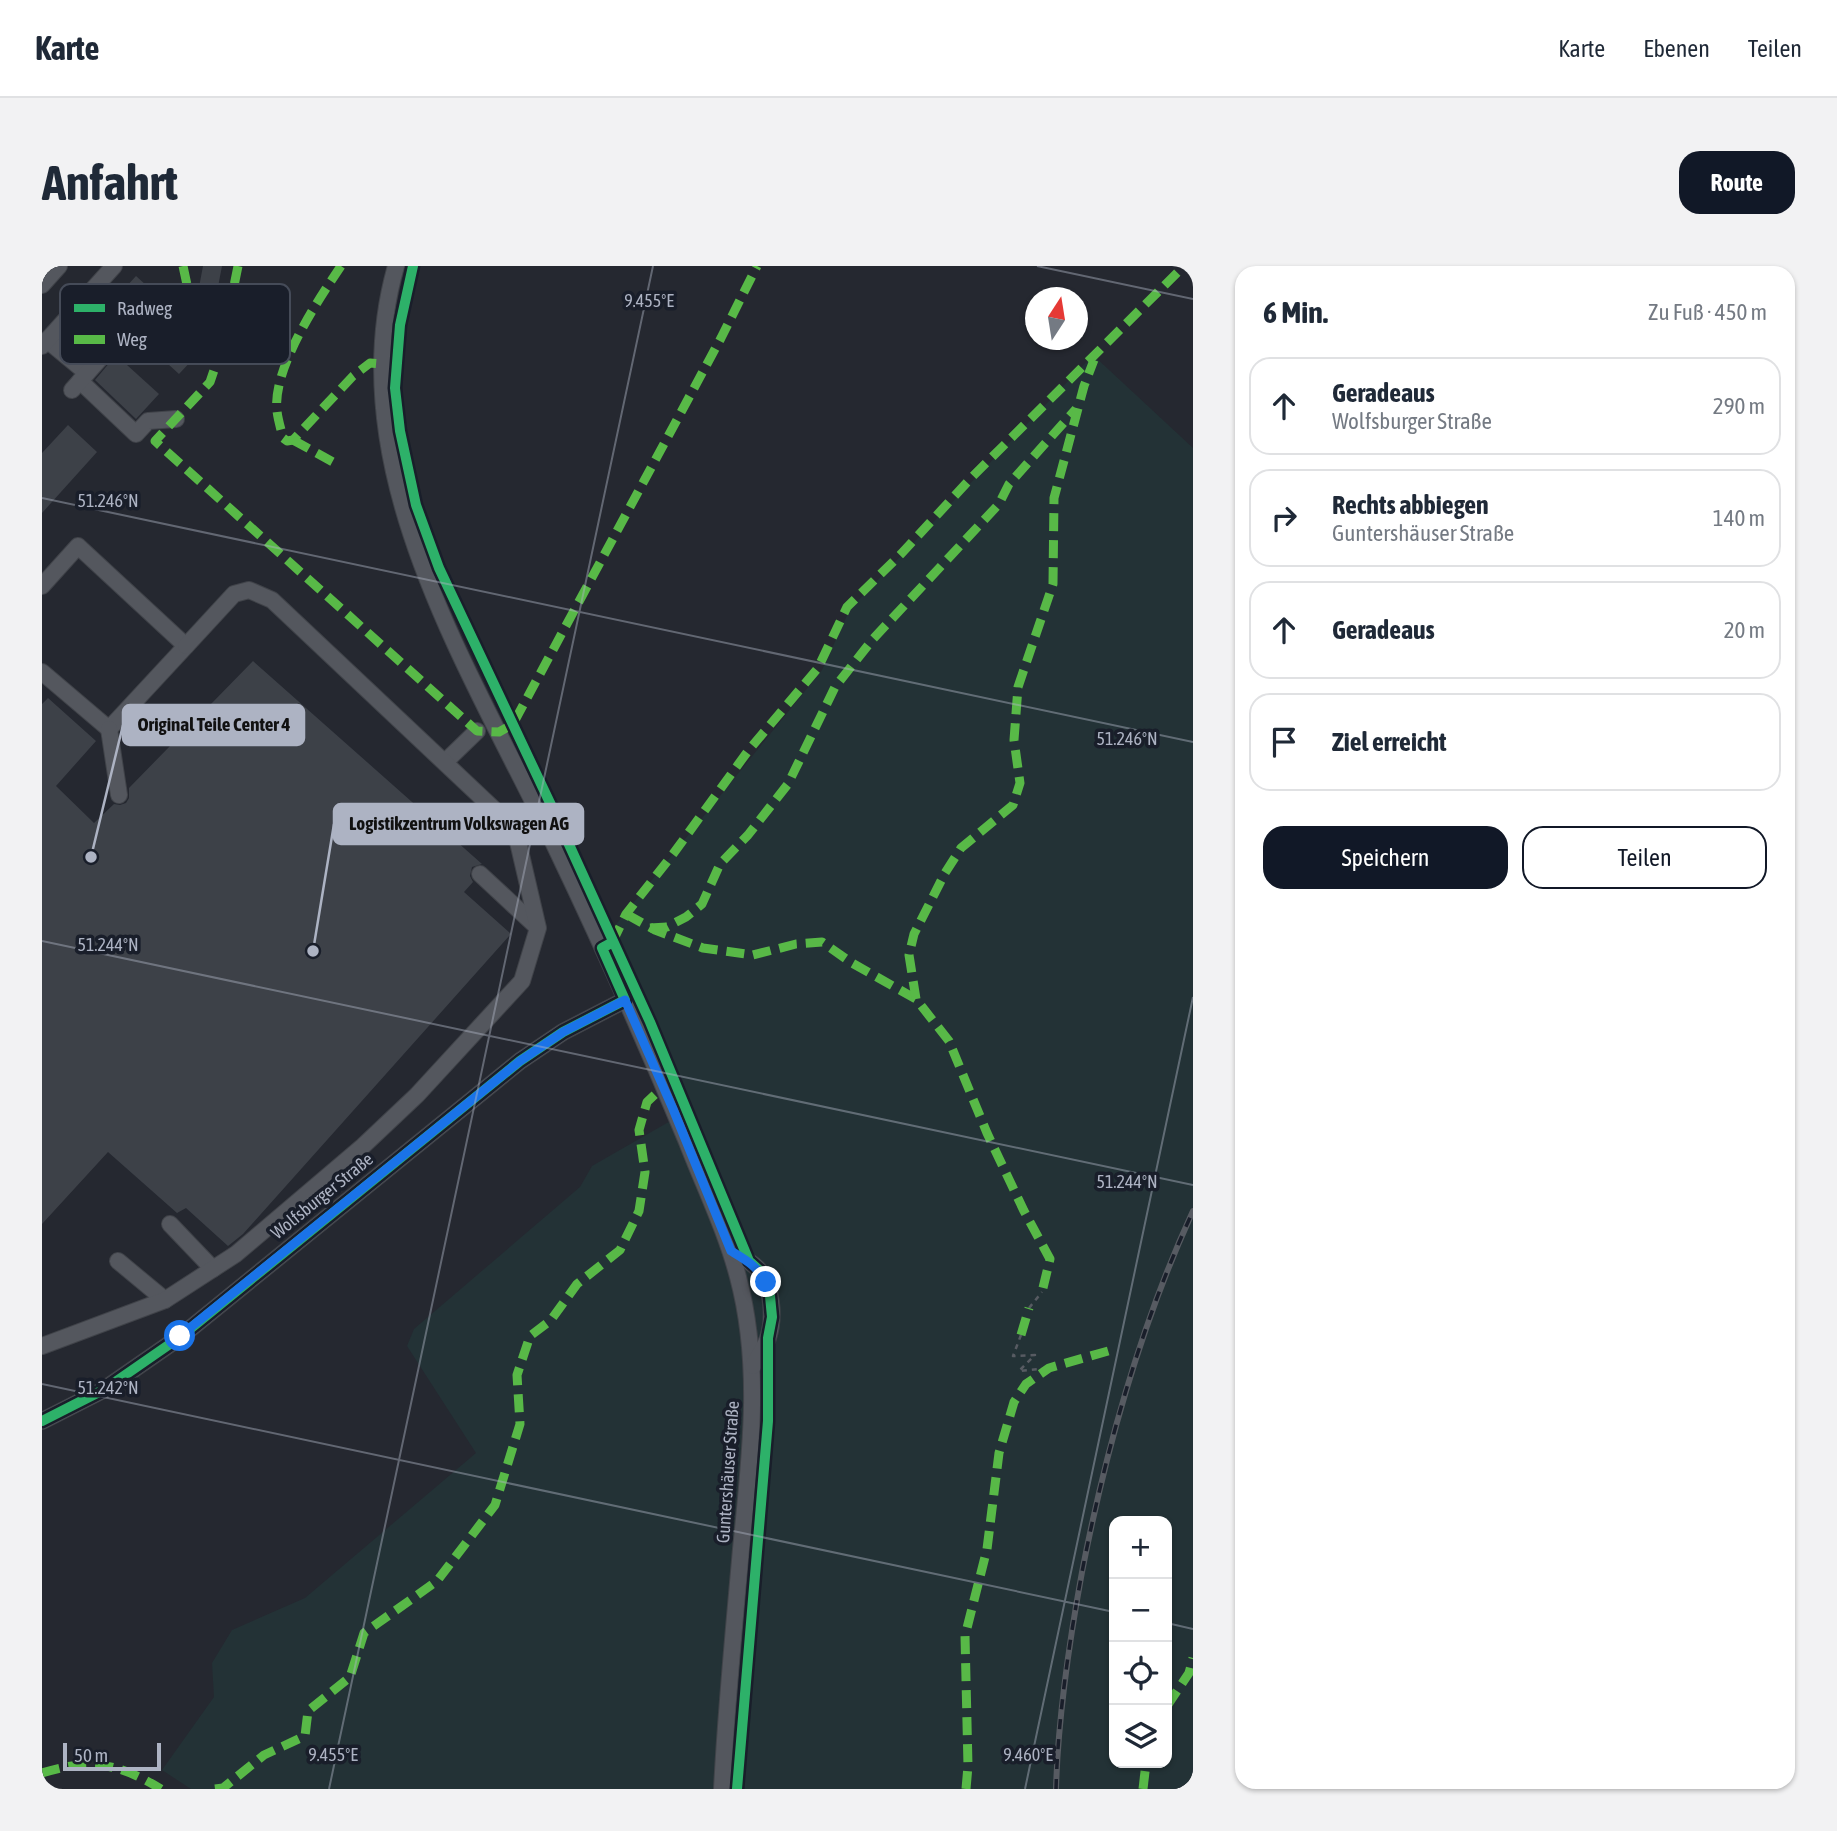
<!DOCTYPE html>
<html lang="de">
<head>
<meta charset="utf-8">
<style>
	:root { --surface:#fff; --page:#f2f2f3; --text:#1f2937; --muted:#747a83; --line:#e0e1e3; --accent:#111827 }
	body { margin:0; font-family:"Asap Condensed",sans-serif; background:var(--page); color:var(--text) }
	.controls { position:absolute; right:21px; bottom:21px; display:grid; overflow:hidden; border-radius:14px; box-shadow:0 2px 5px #0004 }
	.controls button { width:63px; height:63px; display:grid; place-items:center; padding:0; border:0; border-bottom:2px solid var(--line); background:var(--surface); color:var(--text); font:35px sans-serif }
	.compass { position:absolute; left:983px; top:21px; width:63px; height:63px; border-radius:50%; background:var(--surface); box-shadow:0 2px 5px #0004; rotate:12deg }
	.scale { position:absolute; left:21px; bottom:18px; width:98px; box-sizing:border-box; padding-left:7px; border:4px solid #adb3c3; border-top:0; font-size:19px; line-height:24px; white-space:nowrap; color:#adb3c3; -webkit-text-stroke:5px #191e2a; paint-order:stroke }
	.stop { position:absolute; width:21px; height:21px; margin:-16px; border:5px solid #1a73e8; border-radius:50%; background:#fff }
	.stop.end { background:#1a73e8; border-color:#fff; box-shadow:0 2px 7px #0008 }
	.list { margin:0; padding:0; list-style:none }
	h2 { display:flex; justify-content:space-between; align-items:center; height:91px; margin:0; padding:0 28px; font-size:30px }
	h2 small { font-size:23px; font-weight:400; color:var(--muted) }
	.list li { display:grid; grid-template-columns:46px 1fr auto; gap:21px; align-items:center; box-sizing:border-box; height:98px; margin:0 14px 14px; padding:0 14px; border:2px solid var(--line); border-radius:21px }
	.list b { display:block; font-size:26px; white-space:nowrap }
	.list p { margin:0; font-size:23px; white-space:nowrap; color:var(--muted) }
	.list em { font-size:23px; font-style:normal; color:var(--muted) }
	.actions { display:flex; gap:14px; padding:21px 28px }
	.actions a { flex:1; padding:16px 0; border:2px solid var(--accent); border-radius:21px; text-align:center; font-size:24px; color:var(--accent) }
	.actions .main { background:var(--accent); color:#fff }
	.icon { flex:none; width:38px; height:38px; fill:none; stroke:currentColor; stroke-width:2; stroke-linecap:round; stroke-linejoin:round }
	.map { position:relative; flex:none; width:1151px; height:1523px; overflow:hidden; border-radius:21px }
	header { display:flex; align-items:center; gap:42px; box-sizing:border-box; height:98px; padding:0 35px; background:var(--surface); border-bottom:2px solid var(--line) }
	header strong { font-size:33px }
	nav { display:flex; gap:38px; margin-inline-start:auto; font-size:24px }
	.intro { display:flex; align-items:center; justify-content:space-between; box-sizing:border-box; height:168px; padding:0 42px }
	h1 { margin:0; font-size:49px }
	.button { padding:18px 32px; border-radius:21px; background:var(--accent); color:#fff; font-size:24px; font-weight:700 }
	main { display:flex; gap:42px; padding:0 42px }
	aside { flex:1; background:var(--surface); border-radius:21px; box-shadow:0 2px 5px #0004 }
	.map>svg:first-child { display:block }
	.green { fill:#233236; fill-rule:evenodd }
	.building { fill:#3d4148 }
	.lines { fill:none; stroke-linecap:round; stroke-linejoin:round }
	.minor-casing { stroke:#404349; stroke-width:18 }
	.path { stroke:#575b62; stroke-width:2.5; stroke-dasharray:5 5; stroke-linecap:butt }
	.minor { stroke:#54575e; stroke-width:16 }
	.rail-casing { stroke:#575b62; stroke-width:6 }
	.rail { stroke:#191e2a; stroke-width:3.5; stroke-dasharray:10; stroke-linecap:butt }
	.quiet { stroke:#58b947; stroke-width:9; stroke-dasharray:18 9; stroke-linecap:butt }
	.cycleway-casing { stroke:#191e2a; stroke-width:15 }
	.cycleway { stroke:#2db169; stroke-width:10 }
	.route { stroke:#1a73e8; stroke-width:9 }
	.ticks { fill:none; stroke:#adb3c3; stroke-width:2; stroke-opacity:0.45 }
	.labels { text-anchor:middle; stroke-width:7; stroke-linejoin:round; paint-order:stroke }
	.street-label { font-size:18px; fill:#adb3c3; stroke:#191e2a }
	.key { fill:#191e2a; stroke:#454b58; stroke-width:2 }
	.key-label { font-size:19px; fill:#adb3c3 }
	.ticks-label { font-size:18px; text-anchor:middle; fill:#adb3c3; stroke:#191e2a; stroke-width:7; stroke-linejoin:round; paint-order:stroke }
	.leader { fill:none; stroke:#adb3c3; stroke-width:2.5 }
	.callout-dot { fill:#adb3c3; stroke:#191e2a; stroke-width:2.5 }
	.callout { fill:#adb3c3; stroke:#adb3c3; stroke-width:2.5 }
	.callout-label { font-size:19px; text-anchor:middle; font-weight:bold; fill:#111 }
</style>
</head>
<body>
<header>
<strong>Karte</strong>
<nav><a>Karte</a><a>Ebenen</a><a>Teilen</a></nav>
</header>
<div class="intro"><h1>Anfahrt</h1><a class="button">Route</a></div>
<main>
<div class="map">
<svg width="1151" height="1523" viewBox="0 0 1151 1523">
	<rect width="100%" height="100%" fill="#252830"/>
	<path class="green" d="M1051 89 1151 182V1523H149L120 1504 172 1431 170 1397 190 1364 263 1332 434 1187 365 1080 372 1063 538 921 550 900 651 842 571 662 780 404 808 343ZM1072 1255H1125V1497H1072Z"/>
	<g class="building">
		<polygon points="161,0 180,0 171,47 153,43"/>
		<polygon points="94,10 167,76 137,108 93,68 111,48 83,22"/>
		<polygon points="74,89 117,128 94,153 53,114"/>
		<polygon points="26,159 55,186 0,247 0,187"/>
		<polygon points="211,395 440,598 430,601 428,610 431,616 422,626 469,668 201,968 186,980 144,942 135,947 66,886 0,958 0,438 6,432 54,475 14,520 52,557 72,538 78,539 84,537 87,532 87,522"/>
	</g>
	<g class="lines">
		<defs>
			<g id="minor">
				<path d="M354 0C296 202 430 406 514 582 560 678 604 777 645 876 662 920 684 965 696 1011 720 1101 708 1192 699 1283 692 1363 684 1443 680 1523"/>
				<polyline points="0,19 17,0"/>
				<polyline points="5,74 45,107"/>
				<polyline points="0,80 72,0"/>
				<polyline points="38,115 94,168 106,155 134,153"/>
				<polyline points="30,124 63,87"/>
				<polyline points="0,320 36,280 144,380 67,463 0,406"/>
				<polyline points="67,463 77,529"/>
				<polyline points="403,496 435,465"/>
				<polyline points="438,608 495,661"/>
				<polyline points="128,958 171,1003"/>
				<path d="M689 985C698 990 709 995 716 1003 730 1020 733 1051 726 1072 723 1081 716 1091 711 1100"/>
				<polyline points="76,995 123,1034"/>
				<polyline points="0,1080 123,1034 194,988 321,880 375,829 480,715 496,662 473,563 230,334 207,324 192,328 144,380"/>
				<polyline points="0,1155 63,1123 138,1071 478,795 521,766 583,734"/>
			</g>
		</defs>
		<use href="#minor" class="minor-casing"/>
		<g class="path">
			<polyline points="987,1042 1000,1026"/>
			<polyline points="979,1069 971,1090 993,1089 977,1105 1007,1102"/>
		</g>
		<use href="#minor" class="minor"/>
		<defs>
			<path id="rail" d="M1014 1523C1016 1450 1027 1377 1040 1306 1064 1183 1098 1060 1151 945"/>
		</defs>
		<use href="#rail" class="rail-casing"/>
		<use href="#rail" class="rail"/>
		<g class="quiet">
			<polyline points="141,0 150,42 184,62"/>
			<polyline points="196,0 179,84 168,116 113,175 435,465 457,466 471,458 679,72 715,0"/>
			<path d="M299 0C276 34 230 103 235 145 236 154 239 163 241 172L245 175 251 174 311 110 328 97 339 98"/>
			<polyline points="251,174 291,196 295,192"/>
			<polyline points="584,648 613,664 661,682 711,689 754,678 780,676 810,697 874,733 907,775 945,867 982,945 1008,993 1000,1026"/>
			<polyline points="608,662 625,661 644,651 660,638 678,598 706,569 746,518 793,421 831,373 957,238 967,218 1034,143"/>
			<polyline points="570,677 584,648 631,588 706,485 776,402 805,341 859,288 930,211 1142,0"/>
			<polyline points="874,733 867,689 872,668 903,607 919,582 971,539 978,517 972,474 976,421 1011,318 1012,232 1042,120 1052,94"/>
			<polyline points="979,1069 987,1042"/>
			<polyline points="1125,1440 1147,1407 1151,1392"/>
			<path d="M0 1507C49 1492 76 1497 119 1523"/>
			<polyline points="173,1523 181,1522 222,1489 263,1470 266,1445 308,1411 322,1367 395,1315 453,1239 478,1158 475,1109 488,1070 509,1054 535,1018 578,984 597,945 603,906 597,864 605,836 621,821"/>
			<polyline points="924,1523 926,1500 923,1370 945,1283 957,1187 972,1136 984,1118 1007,1102 1073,1083"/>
			<polyline points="1101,1523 1104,1497"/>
		</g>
		<defs>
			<g id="cycleway">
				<polyline points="371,0 358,59 353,122 358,165 374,239 397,302 509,539 608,756 707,995 717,1004 724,1016 728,1030 730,1051 726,1072 726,1155 695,1523"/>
				<polyline points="0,1155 63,1123 138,1071 478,795 521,766 583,734 560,682 571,676"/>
			</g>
		</defs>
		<use href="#cycleway" class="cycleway-casing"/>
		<use href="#cycleway" class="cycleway"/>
	</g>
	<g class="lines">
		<path class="route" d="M138 1070 478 795 521 766 583 734 631 843 689 985C704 994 715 1000 724 1016"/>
	</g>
	<path class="ticks" d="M995 0 1151 33M0 232 1151 476M0 675 1151 919M0 1118 1072 1346M1125 1357 1151 1363M287 1523 611 0M983 1523 1151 731"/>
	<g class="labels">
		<g class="street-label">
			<text transform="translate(280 930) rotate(-39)" y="6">Wolfsburger Straße</text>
			<text transform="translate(686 1206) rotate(-86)" y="6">Guntershäuser Straße</text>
		</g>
	</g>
	<rect x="18" y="18" width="230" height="80" rx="10" class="key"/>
	<rect x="32" y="38" width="31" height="8" fill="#2db169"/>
	<rect x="32" y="69" width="31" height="9" fill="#58b947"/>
	<g class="key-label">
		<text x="75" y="49">Radweg</text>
		<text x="75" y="80">Weg</text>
	</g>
	<g class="ticks-label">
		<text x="607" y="41">9.455°E</text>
		<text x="66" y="241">51.246°N</text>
		<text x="1085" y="479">51.246°N</text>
		<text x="66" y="685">51.244°N</text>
		<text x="1085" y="922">51.244°N</text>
		<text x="66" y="1128">51.242°N</text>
		<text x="291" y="1495">9.455°E</text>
		<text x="986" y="1495">9.460°E</text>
	</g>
	<path class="leader" d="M49 591L81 459M271 685L292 558"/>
	<g class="callout-dot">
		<circle cx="49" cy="591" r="7"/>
		<circle cx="271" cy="685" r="7"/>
	</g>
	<g class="callout">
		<rect x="81" y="439" width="181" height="40" rx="7"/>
		<rect x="292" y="538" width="249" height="40" rx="7"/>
	</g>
	<g class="callout-label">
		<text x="172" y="465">Original Teile Center 4</text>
		<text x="417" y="564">Logistikzentrum Volkswagen AG</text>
	</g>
</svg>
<div class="controls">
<button>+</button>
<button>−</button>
<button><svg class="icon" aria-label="locate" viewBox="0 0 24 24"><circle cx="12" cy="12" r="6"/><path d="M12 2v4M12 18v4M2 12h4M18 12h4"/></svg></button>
<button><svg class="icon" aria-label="layers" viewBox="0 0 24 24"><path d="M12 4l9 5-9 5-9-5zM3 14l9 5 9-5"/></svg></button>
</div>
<svg class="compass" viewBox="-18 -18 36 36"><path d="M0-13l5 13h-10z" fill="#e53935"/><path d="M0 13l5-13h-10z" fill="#747a83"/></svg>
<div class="scale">50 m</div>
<div class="stop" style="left:138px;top:1070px"></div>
<div class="stop end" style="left:724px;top:1016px"></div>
</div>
<aside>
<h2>6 Min.<small>Zu Fuß · 450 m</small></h2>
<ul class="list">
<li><svg class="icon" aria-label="ahead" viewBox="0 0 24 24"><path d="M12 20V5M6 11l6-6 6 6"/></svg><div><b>Geradeaus</b><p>Wolfsburger Straße</p></div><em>290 m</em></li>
<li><svg class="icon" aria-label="right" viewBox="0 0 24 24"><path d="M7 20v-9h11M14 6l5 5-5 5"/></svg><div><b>Rechts abbiegen</b><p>Guntershäuser Straße</p></div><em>140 m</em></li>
<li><svg class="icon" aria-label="ahead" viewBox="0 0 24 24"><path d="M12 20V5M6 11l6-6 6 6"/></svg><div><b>Geradeaus</b></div><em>20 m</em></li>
<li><svg class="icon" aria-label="arrive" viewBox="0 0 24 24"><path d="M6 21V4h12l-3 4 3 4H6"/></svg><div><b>Ziel erreicht</b></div></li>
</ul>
<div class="actions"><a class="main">Speichern</a><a>Teilen</a></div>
</aside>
</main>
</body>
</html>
